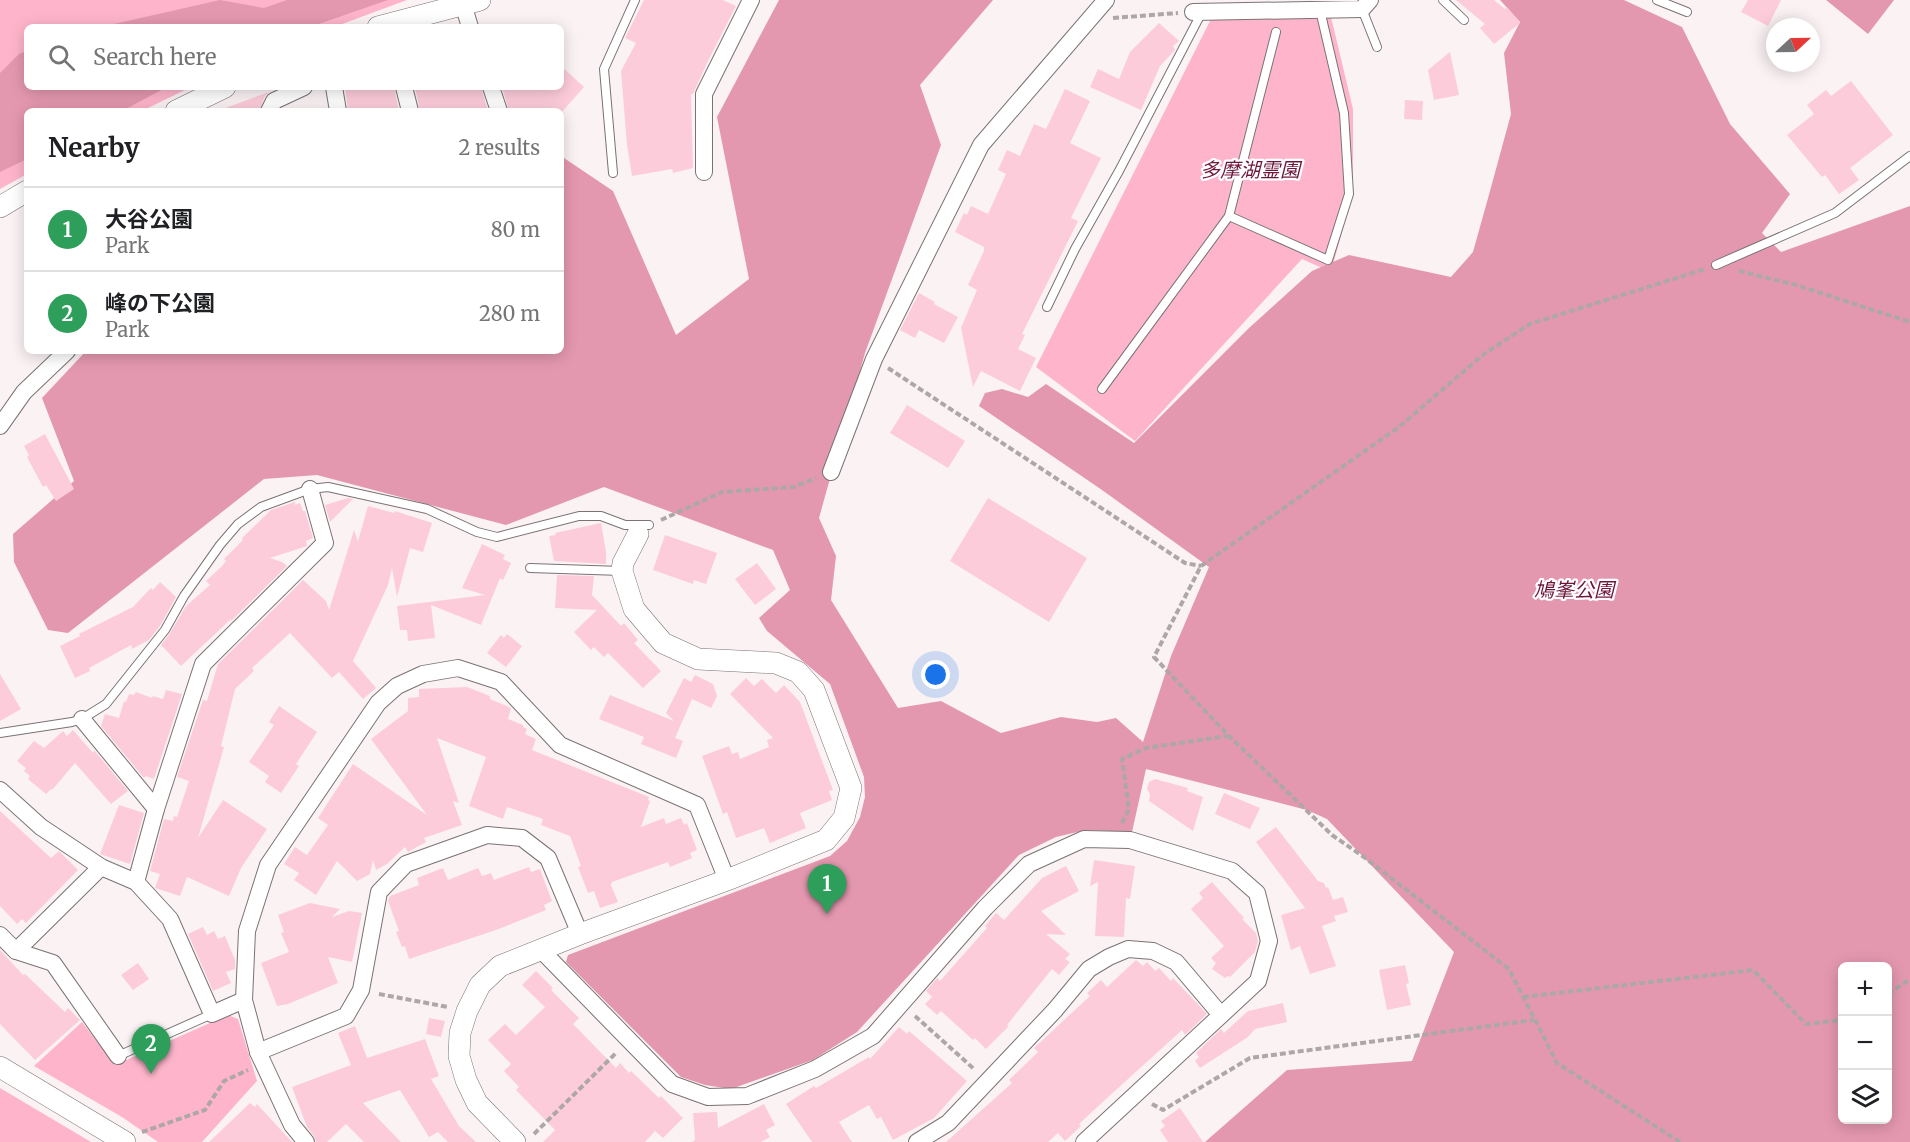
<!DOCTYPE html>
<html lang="en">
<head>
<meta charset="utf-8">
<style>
	:root { --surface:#fff; --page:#f6f6f6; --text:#202124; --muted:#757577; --line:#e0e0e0; --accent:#d93025 }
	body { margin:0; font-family:Merriweather,"Noto Sans JP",serif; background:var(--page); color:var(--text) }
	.controls { position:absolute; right:18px; bottom:18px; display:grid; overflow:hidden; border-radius:9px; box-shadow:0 3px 15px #0003 }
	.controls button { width:54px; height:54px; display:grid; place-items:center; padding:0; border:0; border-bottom:2px solid var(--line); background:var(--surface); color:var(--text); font:30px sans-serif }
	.compass { position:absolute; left:1766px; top:18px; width:54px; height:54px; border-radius:50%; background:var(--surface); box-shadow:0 3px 15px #0003; rotate:68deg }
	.you { position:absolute; left:936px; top:675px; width:21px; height:21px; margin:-15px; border:4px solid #fff; border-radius:50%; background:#1a73e8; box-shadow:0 0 0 9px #1a73e833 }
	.badge { display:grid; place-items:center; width:39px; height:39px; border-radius:50%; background:var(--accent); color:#fff; font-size:20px; font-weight:700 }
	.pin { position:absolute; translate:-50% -50px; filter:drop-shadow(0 2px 3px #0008) }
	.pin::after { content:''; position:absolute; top:32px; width:21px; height:18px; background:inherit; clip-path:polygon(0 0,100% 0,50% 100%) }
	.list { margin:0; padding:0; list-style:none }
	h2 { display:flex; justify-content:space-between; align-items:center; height:78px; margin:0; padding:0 24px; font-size:26px }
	h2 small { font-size:20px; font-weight:400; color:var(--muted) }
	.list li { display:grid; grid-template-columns:39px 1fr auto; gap:18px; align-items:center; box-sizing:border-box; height:84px; padding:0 24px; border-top:2px solid var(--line) }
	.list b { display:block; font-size:22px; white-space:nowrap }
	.list p { margin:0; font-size:20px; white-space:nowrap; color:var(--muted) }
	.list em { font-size:20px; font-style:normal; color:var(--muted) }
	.icon { flex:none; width:33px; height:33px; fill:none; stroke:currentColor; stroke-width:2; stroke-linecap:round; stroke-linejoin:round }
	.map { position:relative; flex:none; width:1910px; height:1142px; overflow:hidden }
	.search { position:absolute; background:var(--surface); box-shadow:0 3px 15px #0003; left:24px; top:24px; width:540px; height:66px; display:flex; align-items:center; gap:15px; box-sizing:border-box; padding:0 21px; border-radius:9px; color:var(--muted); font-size:22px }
	.panel { position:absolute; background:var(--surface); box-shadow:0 3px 15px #0003; left:24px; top:108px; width:540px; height:246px; border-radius:9px }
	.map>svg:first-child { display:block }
	.green { fill:#feb5cb }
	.forest { fill:#e498af; fill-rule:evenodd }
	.building { fill:#fdccda }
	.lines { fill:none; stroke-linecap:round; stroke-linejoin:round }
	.service-casing { stroke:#7a7274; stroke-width:10 }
	.minor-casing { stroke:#7a7274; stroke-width:18 }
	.tertiary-casing { stroke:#7a7274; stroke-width:22 }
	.path { stroke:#ada7a8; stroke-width:4; stroke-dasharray:6 3; stroke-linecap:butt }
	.service { stroke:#fff; stroke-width:8 }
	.minor { stroke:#fff; stroke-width:16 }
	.tertiary { stroke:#fff; stroke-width:21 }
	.labels { text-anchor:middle; stroke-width:4.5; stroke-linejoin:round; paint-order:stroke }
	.park-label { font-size:20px; font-style:italic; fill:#6e163c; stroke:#fff }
</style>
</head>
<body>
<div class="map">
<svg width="1910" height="1142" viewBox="0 0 1910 1142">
	<rect width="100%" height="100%" fill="#fbf2f4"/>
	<g class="green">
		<polygon points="0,0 407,0 334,27 27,27 27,87 191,87 142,111 27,111 27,174 0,189"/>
		<polygon points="1331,17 1353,109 1353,192 1331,272 1302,259 1135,441 1036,367 1211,19"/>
		<polygon points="228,1015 238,1019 257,1081 202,1142 158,1142 122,1117 34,1066 82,1022 115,1065"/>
		<polygon points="0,1088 91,1142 0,1142"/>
	</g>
	<g class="forest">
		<polygon points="220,0 264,8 287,0 388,0 310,27 101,27"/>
		<path d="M779 0H993L920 85 941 145 865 353 819 518 836 556 831 600 898 708 941 701 1001 733 1061 717 1097 722 1116 718 1143 742 1171 656 1209 567 1102 490 979 406 985 393 1002 389 1028 397 1046 384 1134 443 1249 328 1312 271 1349 255 1451 277 1473 252 1490 191 1511 114 1504 53 1520 22 1500 0H1624L1682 27 1730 124 1790 194 1762 233 1781 252 1910 206V1142H1205L1287 1070 1412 1061 1454 952 1327 819 1307 810 1146 769 1132 832 1086 830 1056 837 1019 855 857 1032 813 1060 731 1089 705 1085 681 1077 566 962 568 955 830 856 847 841 860 817 865 797 864 777 830 684 767 631 759 618 790 590 773 550 604 487 506 525 317 475 264 479 68 633 48 630 14 562 13 534 74 481 42 398 86 351H561V156L613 191 676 335 749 279 717 117ZM1842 966H1888V1120H1842Z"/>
		<polygon points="1826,0 1894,0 1868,34"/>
		<polygon points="27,51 27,87 167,87 122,111 27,111 27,159 0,172 0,73 19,54"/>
	</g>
	<g class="building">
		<polygon points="644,0 723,0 736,6 708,61 693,94 691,94 693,168 673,173 672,169 632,176 627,145 621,71 636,43 625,38"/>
		<polygon points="1456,0 1494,0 1505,9 1507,7 1520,23 1494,44 1480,28 1485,24"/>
		<polygon points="1748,0 1781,0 1768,26 1741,12"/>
		<polygon points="1159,23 1179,41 1173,46 1175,50 1160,66 1141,110 1090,87 1098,69 1119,79 1130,52"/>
		<polygon points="1450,52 1459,95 1434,100 1428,70"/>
		<polygon points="561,66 584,87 561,113 561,111 509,111 502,87 561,87"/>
		<polygon points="1851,81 1893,135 1850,168 1859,180 1839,194 1825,175 1822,177 1787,135 1814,114 1807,105 1826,90 1831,96"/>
		<polygon points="345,87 394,87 399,111 348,111"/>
		<polygon points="415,87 481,87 488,111 420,111"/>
		<polygon points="1065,89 1090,101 1070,143 1101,158 1071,218 1078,221 1022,334 1025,335 1018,349 1036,358 1020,391 981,371 973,387 961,328 977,290 968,285 984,251 984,247 955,232 964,213 967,215 971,206 988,214 1006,174 998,170 1007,150 1020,156 1034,124 1046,129"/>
		<polygon points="269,92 265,96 259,111 223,111 223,109"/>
		<polygon points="1405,100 1423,101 1422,120 1404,119"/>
		<polygon points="919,293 935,302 934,304 958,317 944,343 919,330 915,338 900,330"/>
		<polygon points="907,405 965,441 948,468 890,433"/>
		<polygon points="45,434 74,489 56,501 46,485 43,487 27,457 29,455 24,446"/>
		<polygon points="348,498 353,499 330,522 325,505"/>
		<polygon points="988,498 1087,558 1049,622 950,561"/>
		<polygon points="295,502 295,505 300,503 303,511 305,511 313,538 306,541 307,546 270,558 282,562 287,566 230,622 231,619 181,666 161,645 170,633 186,606 210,585 206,581 222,566 226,561 224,559 243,540 242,538 271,510"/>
		<polygon points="368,506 394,513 395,511 432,523 423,552 410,548 397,597 392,568 388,585 353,661 376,688 363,699 339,672 332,678 290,633 252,668 254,671 235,689 221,746 224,747 198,838 223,800 267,829 241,868 229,896 187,877 180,896 155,888 160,874 150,871 164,819 173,821 174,816 177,817 189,781 177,777 203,700 207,701 218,664 303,580 326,601 329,610 354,530 358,541"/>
		<polygon points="601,523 606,552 606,564 554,561 549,536 556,535 555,533"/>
		<polygon points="665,535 717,553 706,584 694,580 693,584 653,570"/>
		<polygon points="482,544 505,555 503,559 511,563 503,580 500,578 481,625 431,605 435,638 408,641 407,630 400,630 397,606 485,595 462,588"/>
		<polygon points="757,563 776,589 755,605 735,579"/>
		<polygon points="557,575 594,576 592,595 621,626 624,623 638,640 634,643 661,671 643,688 608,653 604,657 594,647 591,650 574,632 597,610 555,608"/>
		<polygon points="160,582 176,597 160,626 149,640 132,649 131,645 89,668 90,671 75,678 60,646 80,636 79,634 133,607 151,588 153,590"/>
		<polygon points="507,634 522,646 506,667 487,653 501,635 504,638"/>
		<polygon points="0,674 21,709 0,721"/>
		<polygon points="695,675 713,684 717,696 711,708 692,699 675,738 683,741 676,758 641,744 644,737 599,719 610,695 674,721 666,713 684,678 691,682"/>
		<polygon points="746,678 754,686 762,679 776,693 784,685 800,702 833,790 829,791 832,800 800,813 806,828 770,843 764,828 736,838 727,812 723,814 702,756 729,746 732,754 738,752 740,759 769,747 767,740 773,738 730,694"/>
		<polygon points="467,687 490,696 490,699 511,708 508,719 523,725 523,727 527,729 525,734 536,739 532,750 649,797 648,800 650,801 641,827 664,818 666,824 681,818 684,825 687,823 697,850 690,853 692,858 670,867 668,862 612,882 611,885 618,902 600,908 594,891 588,893 578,867 581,866 570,836 541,825 543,819 507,807 503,819 469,806 486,757 437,738 459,803 453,801 462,825 424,838 426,842 408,852 405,847 387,864 376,870 373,860 370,874 357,881 337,861 316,895 294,880 299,873 284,864 295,847 307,855 328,825 318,818 353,764 427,815 371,739 408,711 408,698 419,697 419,689"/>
		<polygon points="166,690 182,694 154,779 146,776 144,778 101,726 105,714 119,718 124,701 126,702 129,694 134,695 136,692 152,698 153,696 163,699"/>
		<polygon points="279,706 317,732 296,764 299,766 281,793 265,782 269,776 249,762 274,725 269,722"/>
		<polygon points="73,730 93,753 94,750 128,791 111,804 75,763 52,790 51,789 46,794 28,779 30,776 24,771 26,768 17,761 34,741 44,748 63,731 67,736"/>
		<polygon points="1155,779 1188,788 1187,791 1203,797 1193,831 1149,801 1150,794 1147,789 1149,782"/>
		<polygon points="1224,793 1260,808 1250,829 1215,814"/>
		<polygon points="119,805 144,813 130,864 100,854"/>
		<polygon points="0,811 51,858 59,851 78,870 26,923 22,919 17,924 0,906"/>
		<polygon points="1276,827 1318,881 1324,883 1326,888 1328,887 1333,900 1343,897 1348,912 1334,916 1336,921 1322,926 1336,966 1310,974 1300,946 1291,950 1281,915 1305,908 1256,842"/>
		<polygon points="1094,860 1135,866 1130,899 1126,898 1124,937 1095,936 1098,882 1090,886"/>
		<polygon points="1066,866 1079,891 1041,911 1066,935 1046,934 1070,954 1065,959 1070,962 1059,975 1052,969 1007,1025 1009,1026 986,1049 975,1038 973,1040 941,1011 937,1015 925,1004 932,997 926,991 937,978 940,981 987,928 985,926 996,913 1004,920 1042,878"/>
		<polygon points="529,867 531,872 540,869 552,901 544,905 546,910 496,930 409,959 405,946 402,947 396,932 399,931 388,901 390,896 419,885 417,878 443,868 448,880 478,868 482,876 491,873 494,880"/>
		<polygon points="1212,882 1244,918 1242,919 1256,933 1258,941 1255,952 1230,977 1228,976 1225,978 1212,969 1216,963 1211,958 1224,946 1191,909 1203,898 1199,893"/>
		<polygon points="310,903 340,909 332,917 349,911 362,913 352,962 328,957 338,983 288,1004 277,1006 261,963 289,952 281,933 284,932 278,915"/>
		<polygon points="203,927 207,935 214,931 218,939 225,936 235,960 235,969 226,972 231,983 213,991 188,934"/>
		<polygon points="0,950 23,975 25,974 65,1012 68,1008 80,1020 35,1060 0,1024"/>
		<polygon points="1136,960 1143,966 1147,962 1155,971 1159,968 1171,981 1173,978 1207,1014 1185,1035 1182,1030 1106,1099 1079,1124 1081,1126 1065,1141 1058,1133 1048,1142 946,1142 1012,1083 1009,1080 1038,1052 1034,1048 1090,996 1087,993 1101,980 1107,987"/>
		<polygon points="138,963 149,979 133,990 121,975"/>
		<polygon points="1405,965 1409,983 1406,984 1411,1005 1387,1010 1379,970"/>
		<polygon points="536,971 553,988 551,990 579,1018 573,1024 616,1068 620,1063 629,1073 631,1071 659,1098 661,1096 683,1118 663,1138 655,1131 645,1142 543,1142 555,1130 516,1090 519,1087 504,1071 511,1064 488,1040 505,1024 516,1035 545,1007 522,985"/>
		<polygon points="1283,1003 1287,1022 1255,1029 1248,1037 1200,1068 1195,1061 1199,1057 1196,1053 1221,1029 1224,1033 1248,1011"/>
		<polygon points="429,1018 445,1021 441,1037 426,1034"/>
		<polygon points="355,1026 367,1058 425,1039 439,1076 431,1079 459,1126 476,1142 448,1142 438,1132 429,1137 400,1090 363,1103 401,1142 364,1142 346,1124 327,1142 316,1142 314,1136 307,1127 292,1087 351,1065 338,1033"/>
		<polygon points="899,1027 907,1034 909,1031 967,1081 934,1118 893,1140 881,1117 877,1119 869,1105 839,1122 852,1142 812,1142 786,1104 814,1086 816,1088 869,1057 870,1059"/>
		<polygon points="250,1103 255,1107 257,1104 292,1142 209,1142"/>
		<polygon points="764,1104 775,1125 766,1130 770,1137 761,1142 692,1142 695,1140 693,1113 717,1112 718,1128"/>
		<polygon points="1180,1108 1203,1142 1168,1142 1160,1130 1165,1126 1161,1121"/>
	</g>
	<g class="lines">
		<defs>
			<g id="service">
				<polyline points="1443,0 1464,20"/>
				<polyline points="1657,0 1687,12"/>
				<polyline points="1362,9 1377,47"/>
				<polyline points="613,173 604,69 635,0"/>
				<polyline points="1229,216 1328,260 1349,194 1344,113 1320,10"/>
				<polyline points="1716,265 1835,213 1910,156"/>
				<polyline points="1047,307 1075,249 1119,171 1202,12"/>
				<polyline points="1102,389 1229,216 1276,32"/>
				<polyline points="530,568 622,571"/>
				<polyline points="0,733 72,722 82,719 106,704 165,630 184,596 220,545 238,524 261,507 310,489 328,487 427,509 477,532 497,537 579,516 601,516 625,525 649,525"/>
				<polyline points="118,1056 212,1014"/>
			</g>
			<g id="minor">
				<polyline points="463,4 470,27"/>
				<polyline points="1193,12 1362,9 1370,0"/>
				<polyline points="334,87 338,111"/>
				<polyline points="404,87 410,111"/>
				<polyline points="491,87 499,111"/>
				<polyline points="269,111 274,101 304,87"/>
				<polyline points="704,172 704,94 751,0"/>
				<polyline points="0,426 24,392 67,351"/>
				<polyline points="831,472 874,359 981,145 1106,0"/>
				<polyline points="82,719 156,809"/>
				<polyline points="0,790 41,827 101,867 136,882 170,919 212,1014 244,1000"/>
				<polyline points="136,882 156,809 203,664 325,543 310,489"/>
				<polyline points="0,935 16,951 53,963 118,1056"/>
				<polyline points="541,950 672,1084 708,1097 747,1096 815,1069 873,1036 985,908 1029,864 1084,839 1130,840 1232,871 1257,893 1269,941 1258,981 1084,1142"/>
				<polyline points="16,951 101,867"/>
				<polyline points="258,1052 346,1016 361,990 379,892 406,864 487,835 522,838 548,858 580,934"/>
				<polyline points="306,1142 292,1125 258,1052 244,1000 247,931 268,865 378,703 397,686 423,674 458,668 501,682 560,745 697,805 727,880"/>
				<polyline points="917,1142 948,1123 1055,1010 1089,969 1109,957 1128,949 1153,951 1176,962 1221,1015"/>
			</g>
			<g id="tertiary">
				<polyline points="378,27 480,0"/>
				<polyline points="176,111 225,87"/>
				<polyline points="0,207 27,191"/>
				<polyline points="0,1067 125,1142"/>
				<polyline points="515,1142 477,1103 466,1080 459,1056 460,1033 467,1011 480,985 500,966 580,934 727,880 826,840 844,818 851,788 814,690 798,672 776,663 698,659 663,643 634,609 622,571 623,563 638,534"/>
			</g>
		</defs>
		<use href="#service" class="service-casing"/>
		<use href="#minor" class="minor-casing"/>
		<use href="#tertiary" class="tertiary-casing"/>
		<g class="path">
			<polyline points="1113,18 1178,13"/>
			<polyline points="1739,271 1796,285 1910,322"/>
			<polyline points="888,368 1185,563 1201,566"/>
			<polyline points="661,520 722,492 794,487 816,478"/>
			<polyline points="1122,823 1129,809 1122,759 1146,748 1228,736"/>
			<polyline points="379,994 448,1007"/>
			<polyline points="1888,994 1910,979"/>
			<polyline points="1523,997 1753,970 1806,1024 1842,1020"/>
			<polyline points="915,1016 974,1069"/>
			<polyline points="1152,1104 1163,1110 1250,1058 1534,1020"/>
			<polyline points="142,1132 205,1110 224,1081 248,1070"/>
			<polyline points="534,1134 616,1053"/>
			<polyline points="1680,1142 1557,1063 1509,969 1364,857 1332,835 1229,736 1154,657 1201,566 1399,427 1484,354 1530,324 1705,269"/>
		</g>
		<use href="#service" class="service"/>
		<use href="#minor" class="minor"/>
		<use href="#tertiary" class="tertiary"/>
	</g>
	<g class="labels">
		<g class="park-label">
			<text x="1250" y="177">多摩湖霊園</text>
			<text x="1574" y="597">鳩峯公園</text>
		</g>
	</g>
</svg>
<div class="controls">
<button>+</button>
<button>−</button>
<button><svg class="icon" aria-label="layers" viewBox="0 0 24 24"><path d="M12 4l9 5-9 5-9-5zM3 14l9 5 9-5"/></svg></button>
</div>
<svg class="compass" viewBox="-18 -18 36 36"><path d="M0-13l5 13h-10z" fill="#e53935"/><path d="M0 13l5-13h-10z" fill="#757577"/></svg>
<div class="you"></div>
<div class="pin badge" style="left:827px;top:914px;background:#2e9e5b">1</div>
<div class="pin badge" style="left:151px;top:1074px;background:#2e9e5b">2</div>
<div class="search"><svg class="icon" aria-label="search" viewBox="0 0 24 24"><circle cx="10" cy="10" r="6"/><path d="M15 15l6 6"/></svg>Search here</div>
<section class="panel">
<h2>Nearby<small>2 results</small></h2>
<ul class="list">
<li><span class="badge" style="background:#2e9e5b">1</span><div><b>大谷公園</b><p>Park</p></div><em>80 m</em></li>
<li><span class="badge" style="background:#2e9e5b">2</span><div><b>峰の下公園</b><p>Park</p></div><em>280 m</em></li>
</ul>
</section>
</div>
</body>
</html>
